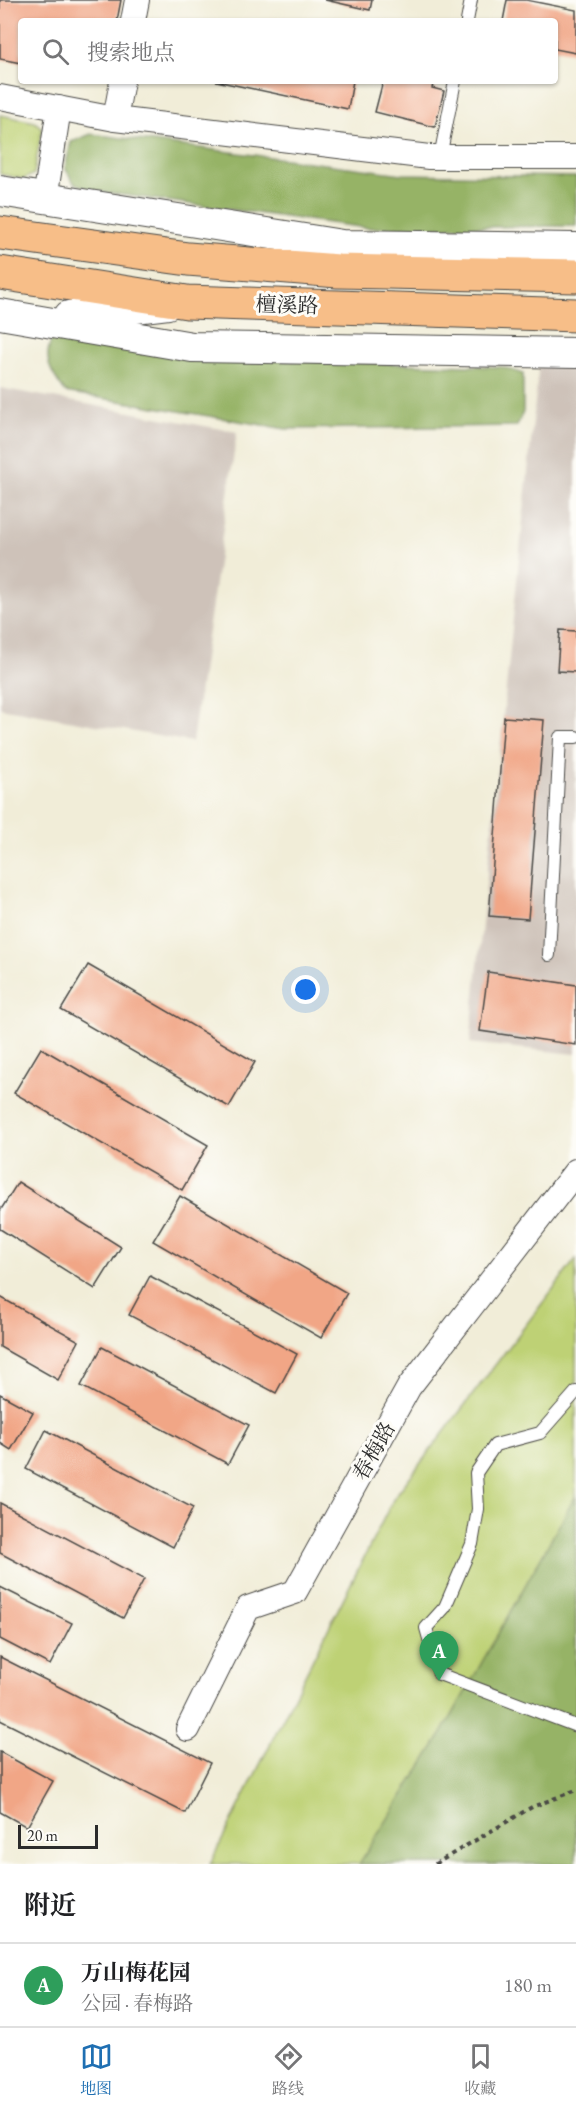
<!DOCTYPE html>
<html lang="zh">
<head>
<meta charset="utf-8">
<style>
	:root { --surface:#fff; --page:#f6f6f6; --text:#202124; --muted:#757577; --line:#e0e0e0; --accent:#1f6fb2 }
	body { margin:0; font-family:"EB Garamond","Noto Serif SC",serif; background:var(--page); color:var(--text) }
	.scale { position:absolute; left:18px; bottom:15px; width:80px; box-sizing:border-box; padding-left:6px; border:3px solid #2b2b2b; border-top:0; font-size:16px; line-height:21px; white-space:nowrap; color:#2b2b2b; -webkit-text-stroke:4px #fdfcf7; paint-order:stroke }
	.you { position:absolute; left:306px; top:990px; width:21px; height:21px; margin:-15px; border:4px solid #fff; border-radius:50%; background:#1a73e8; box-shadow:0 0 0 9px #1a73e833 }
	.badge { display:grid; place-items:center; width:39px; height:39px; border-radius:50%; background:var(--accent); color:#fff; font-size:20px; font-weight:700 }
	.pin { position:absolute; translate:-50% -50px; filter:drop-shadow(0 2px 3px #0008) }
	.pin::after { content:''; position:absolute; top:32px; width:21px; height:18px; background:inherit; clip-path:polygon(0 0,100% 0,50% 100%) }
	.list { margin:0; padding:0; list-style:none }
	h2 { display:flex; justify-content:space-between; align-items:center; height:78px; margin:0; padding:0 24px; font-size:26px }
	h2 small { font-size:20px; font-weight:400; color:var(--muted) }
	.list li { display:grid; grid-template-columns:39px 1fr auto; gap:18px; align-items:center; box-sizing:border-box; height:84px; padding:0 24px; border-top:2px solid var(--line) }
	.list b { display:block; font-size:22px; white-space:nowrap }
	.list p { margin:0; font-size:20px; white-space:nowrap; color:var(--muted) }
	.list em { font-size:20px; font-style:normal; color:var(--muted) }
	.icon { flex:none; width:33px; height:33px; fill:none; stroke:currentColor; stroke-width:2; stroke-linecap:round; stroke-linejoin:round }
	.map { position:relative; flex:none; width:576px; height:1864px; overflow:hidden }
	.search { position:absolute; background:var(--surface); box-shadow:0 2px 4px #0004; left:18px; right:18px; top:18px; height:66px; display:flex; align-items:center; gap:15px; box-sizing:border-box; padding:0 21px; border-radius:6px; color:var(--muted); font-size:22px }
	.sheet { height:162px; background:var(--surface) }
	nav { display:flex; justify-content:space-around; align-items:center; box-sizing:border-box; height:84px; border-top:2px solid var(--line); background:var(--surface); font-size:16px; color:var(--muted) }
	nav a { display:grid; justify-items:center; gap:3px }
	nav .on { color:var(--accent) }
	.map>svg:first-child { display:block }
	.industrial { fill:#cec2b9 }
	.green { fill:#bed174; stroke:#747e50; stroke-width:1.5 }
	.forest { fill:#96b366; stroke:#606f48; stroke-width:1.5 }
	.building { fill:#f1a686 }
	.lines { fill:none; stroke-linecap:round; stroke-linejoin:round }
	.service-casing { stroke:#494845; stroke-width:14 }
	.minor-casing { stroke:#494845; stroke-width:26 }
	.tertiary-casing { stroke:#494845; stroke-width:32 }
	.primary-casing { stroke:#494845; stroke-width:35 }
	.path { stroke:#494845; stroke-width:4; stroke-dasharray:4.5 4.5; stroke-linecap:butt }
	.service { stroke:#fff; stroke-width:12 }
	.minor { stroke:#fff; stroke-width:24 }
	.tertiary { stroke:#fff; stroke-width:30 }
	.primary { stroke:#f7be88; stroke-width:33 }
	.labels { text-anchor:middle; stroke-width:6; stroke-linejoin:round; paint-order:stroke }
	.street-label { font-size:21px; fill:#2b2b2b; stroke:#fdfcf7 }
</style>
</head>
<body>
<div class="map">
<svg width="576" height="1864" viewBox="0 0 576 1864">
	<rect width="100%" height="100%" fill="#fdfcf7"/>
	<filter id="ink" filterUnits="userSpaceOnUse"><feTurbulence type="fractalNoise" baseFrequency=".0167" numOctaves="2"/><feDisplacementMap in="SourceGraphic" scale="12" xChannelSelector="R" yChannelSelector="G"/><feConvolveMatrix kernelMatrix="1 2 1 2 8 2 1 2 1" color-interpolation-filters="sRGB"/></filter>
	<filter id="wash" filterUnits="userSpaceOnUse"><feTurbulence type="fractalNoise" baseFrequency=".008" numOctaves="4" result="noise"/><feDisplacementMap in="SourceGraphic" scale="24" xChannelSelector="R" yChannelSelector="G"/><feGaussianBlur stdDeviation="1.35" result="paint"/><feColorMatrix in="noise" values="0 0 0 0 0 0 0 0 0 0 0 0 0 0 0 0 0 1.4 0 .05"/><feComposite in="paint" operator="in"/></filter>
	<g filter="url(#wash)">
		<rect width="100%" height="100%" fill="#f1edd8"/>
		<g class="industrial">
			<polygon points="540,353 576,353 576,1054 470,1043"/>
			<polygon points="0,388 237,432 192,742 0,708"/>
		</g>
		<g class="green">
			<polygon points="0,115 35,122 42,128 34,174 24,179 0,174"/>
			<polygon points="576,1259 576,1864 210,1864 394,1498"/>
		</g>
		<g class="forest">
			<polygon points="91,134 402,174 576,177 576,226 367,228 94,191 74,183 65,168 71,142"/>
			<path d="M53 337 199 358 503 367 523 374V412L517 426 286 429 65 392C52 374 41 359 53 337Z"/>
			<polygon points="576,1495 576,1864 359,1864 441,1735"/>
		</g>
		<g id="blocks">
			<g class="building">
				<polygon points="0,0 121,0 117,21 21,21 21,63 0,59"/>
				<polygon points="325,0 372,0 370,10"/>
				<polygon points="507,0 526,0 576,10 576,53 555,49 555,21 503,21"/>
				<polygon points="216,81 353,81 348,109"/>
				<polygon points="383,81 434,81 432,88 444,91 435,127 375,112"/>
				<polygon points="560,630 576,631 576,672 557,671"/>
				<polygon points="504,717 544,720 528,919 489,916"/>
				<polygon points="88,965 255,1062 229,1107 61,1010"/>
				<polygon points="488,972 576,985 576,1045 480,1031"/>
				<polygon points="41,1048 208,1145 182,1190 14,1093"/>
				<polygon points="18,1182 121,1247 95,1289 0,1229 0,1211"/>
				<polygon points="180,1196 347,1293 321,1338 153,1241"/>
				<polygon points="150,1276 297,1354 276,1393 129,1315"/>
				<polygon points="0,1297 79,1341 58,1380 0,1347"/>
				<polygon points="102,1347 249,1425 228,1464 81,1386"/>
				<polygon points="0,1394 33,1412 11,1450 0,1443"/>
				<polygon points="46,1430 193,1508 173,1547 26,1469"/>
				<polygon points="0,1503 144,1579 123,1618 0,1553"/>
				<polygon points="0,1587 72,1623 50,1665 0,1639"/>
				<polygon points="0,1657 210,1763 185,1813 0,1720"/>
				<polygon points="0,1752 53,1781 27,1827 0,1812"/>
			</g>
		</g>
	</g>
	<g filter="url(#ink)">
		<use href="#blocks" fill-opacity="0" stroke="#494845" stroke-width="1.5"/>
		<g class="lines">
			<defs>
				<g id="service">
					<polyline points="467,21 471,0"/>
					<polyline points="440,157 455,81"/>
					<polyline points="549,955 560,737 576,737"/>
					<polyline points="576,1392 540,1433 495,1445 476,1473 478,1509 472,1544 445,1607 426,1628 439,1674 576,1726"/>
				</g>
				<g id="minor">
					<polyline points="133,21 137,0"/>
					<polyline points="0,97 115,119 122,81"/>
					<polyline points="115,119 429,157 576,157"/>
					<polyline points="45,199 59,108"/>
					<polyline points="188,1729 248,1608 295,1592 409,1387 576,1171"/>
				</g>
				<g id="tertiary">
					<polyline points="0,191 342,245 576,248"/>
					<polyline points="0,314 192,347 576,353"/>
					<polyline points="69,316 168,304"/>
				</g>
				<g id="primary">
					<polyline points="0,233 188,259 338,271 576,276"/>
					<polyline points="0,273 187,302 576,315"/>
				</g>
			</defs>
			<use href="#service" class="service-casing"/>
			<use href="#minor" class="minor-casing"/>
			<use href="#tertiary" class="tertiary-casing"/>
			<use href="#primary" class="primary-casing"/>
			<polyline class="path" points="435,1864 532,1807 576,1790"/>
			<use href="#service" class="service"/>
			<use href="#minor" class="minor"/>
			<use href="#tertiary" class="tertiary"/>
			<use href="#primary" class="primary"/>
		</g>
	</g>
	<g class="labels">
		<g class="street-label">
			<text transform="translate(287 305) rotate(2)" y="7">檀溪路</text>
			<text transform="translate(374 1451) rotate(-61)" y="7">春梅路</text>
		</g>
	</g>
</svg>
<div class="scale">20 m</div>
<div class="you"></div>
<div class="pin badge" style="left:439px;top:1681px;background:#2e9e5b">A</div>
<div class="search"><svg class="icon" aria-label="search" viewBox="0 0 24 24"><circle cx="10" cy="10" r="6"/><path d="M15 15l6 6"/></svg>搜索地点</div>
</div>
<section class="sheet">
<h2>附近<small></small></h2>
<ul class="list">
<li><span class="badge" style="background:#2e9e5b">A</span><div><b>万山梅花园</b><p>公园 · 春梅路</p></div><em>180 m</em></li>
</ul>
</section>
<nav>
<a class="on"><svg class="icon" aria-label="map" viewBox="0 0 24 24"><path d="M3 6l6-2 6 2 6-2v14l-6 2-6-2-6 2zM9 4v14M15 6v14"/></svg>地图</a>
<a><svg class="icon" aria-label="directions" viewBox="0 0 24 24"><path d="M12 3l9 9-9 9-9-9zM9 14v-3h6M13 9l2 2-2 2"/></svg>路线</a>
<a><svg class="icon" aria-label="saved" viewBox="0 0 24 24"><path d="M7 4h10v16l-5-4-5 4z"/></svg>收藏</a>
</nav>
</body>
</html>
